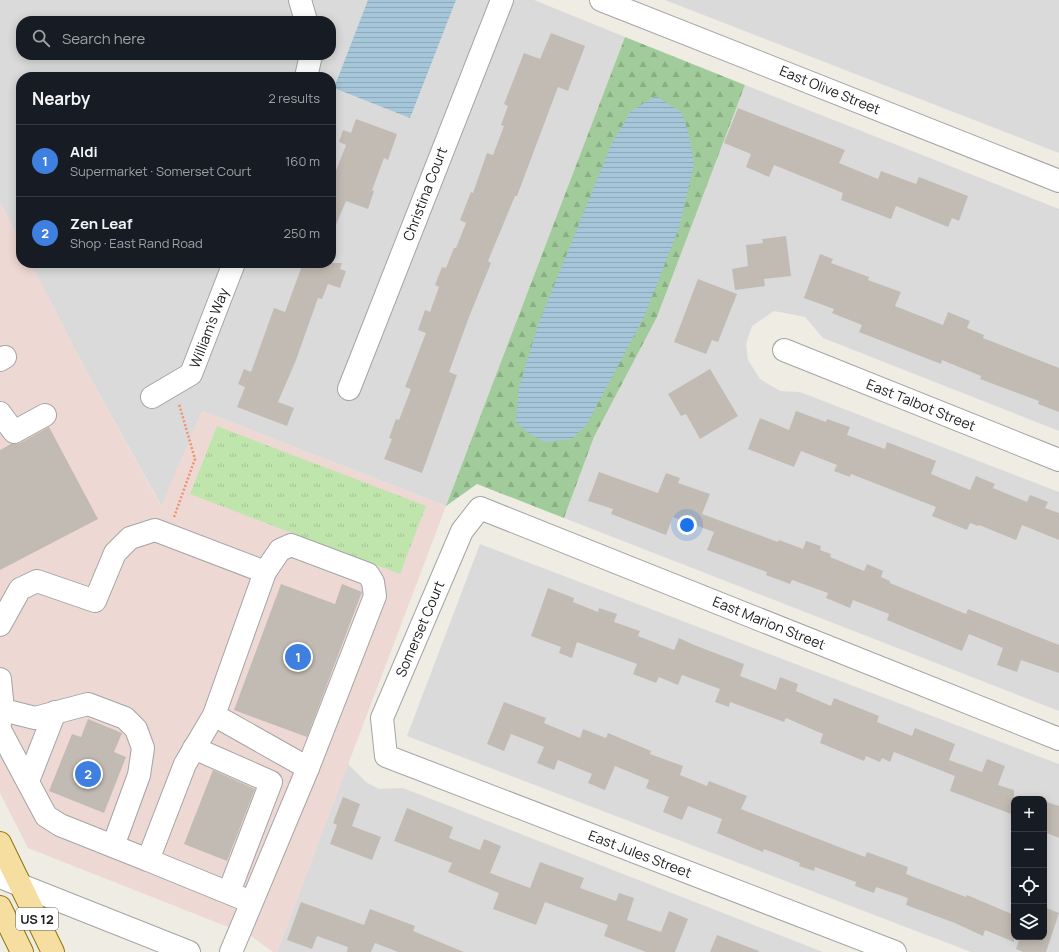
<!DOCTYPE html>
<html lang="en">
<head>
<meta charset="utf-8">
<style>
	:root { --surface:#171b24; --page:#242831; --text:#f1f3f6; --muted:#9ea1a6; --line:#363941; --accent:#ea580c }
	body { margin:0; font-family:Manrope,sans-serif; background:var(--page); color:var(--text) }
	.controls { position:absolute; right:12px; bottom:12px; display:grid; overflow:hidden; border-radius:8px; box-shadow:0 2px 10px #0003 }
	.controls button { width:36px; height:36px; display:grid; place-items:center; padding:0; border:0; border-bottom:1px solid var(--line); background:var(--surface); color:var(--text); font:20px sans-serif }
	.you { position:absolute; left:687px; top:525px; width:14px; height:14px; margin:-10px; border:3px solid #fff; border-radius:50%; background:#1a73e8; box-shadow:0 0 0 6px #1a73e833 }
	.badge { display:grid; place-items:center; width:26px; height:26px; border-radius:50%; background:var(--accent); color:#fff; font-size:13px; font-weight:700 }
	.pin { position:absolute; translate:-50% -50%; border:2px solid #fff; box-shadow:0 1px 4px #0006 }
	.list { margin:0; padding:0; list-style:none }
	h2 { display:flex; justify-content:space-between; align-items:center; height:52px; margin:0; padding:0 16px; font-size:17px }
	h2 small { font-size:13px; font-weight:400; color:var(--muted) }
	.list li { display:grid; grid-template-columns:26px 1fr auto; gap:12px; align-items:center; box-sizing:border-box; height:72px; padding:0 16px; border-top:1px solid var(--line) }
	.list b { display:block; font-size:15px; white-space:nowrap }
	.list p { margin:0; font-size:13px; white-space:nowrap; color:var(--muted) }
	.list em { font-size:13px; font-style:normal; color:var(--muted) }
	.icon { flex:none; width:22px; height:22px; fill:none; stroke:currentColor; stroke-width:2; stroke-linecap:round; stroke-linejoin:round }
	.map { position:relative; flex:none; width:1059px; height:952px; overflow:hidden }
	.search { position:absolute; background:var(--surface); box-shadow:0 2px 10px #0003; left:16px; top:16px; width:320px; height:44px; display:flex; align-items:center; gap:10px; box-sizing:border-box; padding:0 14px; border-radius:16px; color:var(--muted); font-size:15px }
	.panel { position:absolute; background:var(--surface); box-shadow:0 2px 10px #0003; left:16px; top:72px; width:320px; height:196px; border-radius:16px }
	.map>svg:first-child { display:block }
	.residential { fill:#dbdada; fill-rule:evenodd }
	.commercial { fill:#eed8d3 }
	.grass { fill:url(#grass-tufts) }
	.forest { fill:url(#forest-firs) }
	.water { fill:url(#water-rules) }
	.building { fill:#c2bbb3 }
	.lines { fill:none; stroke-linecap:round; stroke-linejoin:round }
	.minor-casing { stroke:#a4a4a4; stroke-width:24 }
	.major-casing { stroke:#8d7509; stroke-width:24 }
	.path { stroke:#f19171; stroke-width:2.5; stroke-dasharray:2 2; stroke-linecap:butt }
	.minor { stroke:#fff; stroke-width:22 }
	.major { stroke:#f6dea0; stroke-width:22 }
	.labels { text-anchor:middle; stroke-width:4; stroke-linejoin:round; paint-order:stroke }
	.shield { fill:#fff; stroke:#616161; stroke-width:1 }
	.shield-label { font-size:13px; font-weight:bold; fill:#1d1d1d }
	.street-label { font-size:14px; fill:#1d1d1d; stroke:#fff }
</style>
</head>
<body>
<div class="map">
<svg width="1059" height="952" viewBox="0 0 1059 952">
	<defs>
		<pattern id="grass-tufts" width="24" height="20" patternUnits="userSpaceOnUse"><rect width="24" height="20" fill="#c0e5ac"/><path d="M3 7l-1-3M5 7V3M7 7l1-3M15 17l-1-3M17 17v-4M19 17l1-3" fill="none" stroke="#a5c494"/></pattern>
		<pattern id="forest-firs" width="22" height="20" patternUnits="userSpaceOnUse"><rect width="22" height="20" fill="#a1cb9a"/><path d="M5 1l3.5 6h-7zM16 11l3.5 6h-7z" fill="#8aae84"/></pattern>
		<pattern id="water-rules" width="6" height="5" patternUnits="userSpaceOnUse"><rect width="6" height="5" fill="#a6c6d9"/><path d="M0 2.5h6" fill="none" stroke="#8eaaba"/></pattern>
	</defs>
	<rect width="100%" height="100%" fill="#eeece3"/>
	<g class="residential">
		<path d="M0 0H534L625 37 446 506 202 411 162 507 77 354 31 263H331V77H21V244L0 202ZM21 21H331V55H21Z"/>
		<polygon points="665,0 1059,0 1059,153"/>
		<polygon points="745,85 1059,209 1059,431 823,338 805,317 774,311 752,326 746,344 748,360 760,379 780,391 800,392 1059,492 1059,711 564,518 594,437 657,317"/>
		<path d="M480 544 1059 764V952H971L407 736ZM1014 799H1044V937H1014Z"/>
		<polygon points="348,764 366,782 379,789 403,788 823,952 277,952"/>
	</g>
	<polygon class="commercial" points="0,202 21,244 21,263 31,263 77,354 161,506 202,411 446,506 277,952 273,952 251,936 28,848 0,793"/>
	<polygon class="grass" points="217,426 426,506 400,574 190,494"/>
	<polygon class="forest" points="625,37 745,85 657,317 594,437 564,518 477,484 446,506"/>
	<g class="water">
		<polygon points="368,0 456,0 410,118 334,88"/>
		<polygon points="656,96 682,113 689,135 694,164 679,228 644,317 587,424 572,439 545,442 528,433 516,422 519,387 538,325 611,145 631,111"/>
	</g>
	<g class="building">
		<polygon points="551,33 585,46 568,91 558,87 517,196 515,196 488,261 491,263 469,317 449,372 457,375 422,473 384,459 392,439 389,438 396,419 399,420 411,389 405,387 426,333 418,330 425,310 430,312 439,287 435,285 442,267 446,268 454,248 456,248 466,223 460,220 471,192 473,193 487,153 493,155 504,126 501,125 508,106 504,104 524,53 540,59"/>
		<polygon points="738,108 845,150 839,163 878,179 881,171 916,184 919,177 968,196 959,221 952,218 948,227 896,206 891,219 841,200 843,193 774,165 769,177 746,167 751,154 724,143"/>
		<polygon points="356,119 397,134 388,160 384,158 372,190 374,191 368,209 346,201 331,236 331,175 334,176 346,145 339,142 343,130 351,133"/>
		<polygon points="786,236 791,276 764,279 765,286 735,290 732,269 748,266 746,245 763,243 762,239"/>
		<polygon points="820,254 833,259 831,263 869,277 868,280 901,292 895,306 943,325 948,312 970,321 967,328 984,335 983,338 1059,368 1059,412 1038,404 1039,401 980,379 981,376 942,360 941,364 859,332 862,325 832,313 834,309 804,298"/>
		<polygon points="303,263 342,263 340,269 346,271 340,288 328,284 322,299 318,298 296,360 278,402 294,408 287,426 237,407 245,387 238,384 244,369 251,372 274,308 285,312"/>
		<polygon points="698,279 737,294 718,342 712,340 706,354 674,342"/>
		<polygon points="710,369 738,416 700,439 686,414 681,416 668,394"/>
		<polygon points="796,411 826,422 827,419 850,427 847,435 885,449 887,442 936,461 931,474 970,490 976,476 995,484 993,488 1027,502 1030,495 1048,502 1045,508 1059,513 1059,540 1022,525 1016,540 979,525 978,526 970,523 967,530 932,516 936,507 851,474 850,477 834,471 837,465 801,451 794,467 748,449 760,418 789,430"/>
		<polygon points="49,427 98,519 0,570 0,450 11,444 20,443"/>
		<polygon points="599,472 658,493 666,473 680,478 678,483 710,494 702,514 778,542 779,540 803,549 806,541 821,546 820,550 831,554 830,557 864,571 867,564 883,571 881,577 890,581 890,583 966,614 968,609 1059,645 1059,673 1021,660 1017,672 997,665 1003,648 969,634 962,651 887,620 889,614 853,600 850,608 826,598 828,593 792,580 790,584 766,575 767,572 707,550 714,532 673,517 666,535 611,514 613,509 588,501"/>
		<polygon points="281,584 335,604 342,584 362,592 307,737 234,710"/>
		<polygon points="548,588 574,598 573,602 598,612 599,608 617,614 614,622 640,631 638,636 674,650 679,638 694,645 744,664 740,676 776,690 780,677 798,684 796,691 831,706 834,698 879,716 877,722 912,736 915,728 955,744 949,760 982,772 987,759 1005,766 998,785 1014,790 1014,815 950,791 955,776 894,752 890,762 882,758 880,762 866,756 864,761 820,743 823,734 786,718 784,722 730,702 729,707 715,702 720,689 682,675 678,685 659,677 656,683 633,674 637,664 577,642 572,658 559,653 561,647 531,636"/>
		<polygon points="504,702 546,718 544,723 580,738 583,729 606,738 608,733 651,751 650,754 683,766 680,775 707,786 709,781 747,796 741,809 865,857 867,852 908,867 906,874 966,897 967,895 1014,915 1014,942 985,930 983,936 955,923 906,905 908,898 876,887 874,893 855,886 856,882 815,867 814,871 799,866 800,863 764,849 763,852 717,833 722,819 688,806 682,820 663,812 669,797 646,788 649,780 615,766 605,790 588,783 592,774 558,760 554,770 537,763 544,747 511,734 504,751 487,744"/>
		<polygon points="88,719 122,733 114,752 126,757 104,813 49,791 72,734 81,737"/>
		<polygon points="213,770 255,789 227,861 184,844"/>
		<polygon points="343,797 360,804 352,826 381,837 372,860 330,844 337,825 333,823"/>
		<polygon points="1044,801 1059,806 1059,838 1044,832"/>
		<polygon points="407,808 453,827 449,838 480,850 484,839 501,846 490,873 530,888 540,862 584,878 580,888 616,901 619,893 634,898 627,920 661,932 669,911 688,919 675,952 646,952 604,936 608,925 545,902 536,925 493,909 499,893 448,872 452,863 394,841"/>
		<polygon points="301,902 364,925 370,909 415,926 413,931 464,952 398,952 375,943 371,952 347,952 348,947 317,936 312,949 287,940"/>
		<polygon points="1044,907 1059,913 1046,952 1023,952 1016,949 1020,937 1044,937"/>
		<polygon points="717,935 759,951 758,952 710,952"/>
	</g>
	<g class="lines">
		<defs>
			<g id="minor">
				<polyline points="300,0 306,21"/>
				<polyline points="601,0 1059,181"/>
				<polyline points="306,77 311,55"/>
				<polyline points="784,350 1059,460"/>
				<polyline points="0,360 5,357"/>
				<polyline points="349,389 502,0"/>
				<polyline points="152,397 191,374 234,263"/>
				<polyline points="0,413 14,432 45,415"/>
				<polyline points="0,625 20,589 37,581 95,601 115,553 130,538 155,530 265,572"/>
				<polyline points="0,679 3,710 0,723"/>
				<polyline points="3,710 35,718 88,704 125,718 136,729 143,748 139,775 113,846"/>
				<polyline points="214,715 308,768"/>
				<polyline points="0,730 46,816 60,825 148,860"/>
				<polyline points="194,748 271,782 229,892"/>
				<polyline points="28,781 55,712"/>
				<polyline points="0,877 189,952"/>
				<polyline points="231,952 308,768 375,596 373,582 368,574 291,545 280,550 265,572 214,715 185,764 148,860 251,902"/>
				<polyline points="895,952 386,756 382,718 462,531 480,508 1059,739"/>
			</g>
			<g id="major">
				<polyline points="0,843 53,952"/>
				<polyline points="0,907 22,952"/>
			</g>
		</defs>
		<use href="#minor" class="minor-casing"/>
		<use href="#major" class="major-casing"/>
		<polyline class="path" points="174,517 195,459 179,404"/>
		<use href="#minor" class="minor"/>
		<use href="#major" class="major"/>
	</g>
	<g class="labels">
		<rect class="shield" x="16" y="908" width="42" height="22" rx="3"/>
		<g class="shield-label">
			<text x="37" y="924">US 12</text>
		</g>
		<g class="street-label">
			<text transform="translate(830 90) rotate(22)" y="5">East Olive Street</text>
			<text transform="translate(425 194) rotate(-69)" y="5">Christina Court</text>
			<text transform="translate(209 328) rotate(-69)" y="5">William's Way</text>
			<text transform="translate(921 405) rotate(22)" y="5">East Talbot Street</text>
			<text transform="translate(769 623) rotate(22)" y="5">East Marion Street</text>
			<text transform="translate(420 629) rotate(-67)" y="5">Somerset Court</text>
			<text transform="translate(640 854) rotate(21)" y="5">East Jules Street</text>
		</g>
	</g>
</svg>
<div class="controls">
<button>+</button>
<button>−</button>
<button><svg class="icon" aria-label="locate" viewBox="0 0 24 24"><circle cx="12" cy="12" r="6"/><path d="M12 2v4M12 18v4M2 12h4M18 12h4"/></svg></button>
<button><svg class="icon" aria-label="layers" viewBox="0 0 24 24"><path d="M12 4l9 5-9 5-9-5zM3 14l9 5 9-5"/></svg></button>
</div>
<div class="you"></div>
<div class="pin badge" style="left:298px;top:657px;background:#3f7fe0">1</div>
<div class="pin badge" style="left:88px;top:774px;background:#3f7fe0">2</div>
<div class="search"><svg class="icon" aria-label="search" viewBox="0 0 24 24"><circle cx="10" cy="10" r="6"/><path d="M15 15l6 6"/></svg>Search here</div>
<section class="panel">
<h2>Nearby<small>2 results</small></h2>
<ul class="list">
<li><span class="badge" style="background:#3f7fe0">1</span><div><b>Aldi</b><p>Supermarket · Somerset Court</p></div><em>160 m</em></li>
<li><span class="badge" style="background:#3f7fe0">2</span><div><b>Zen Leaf</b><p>Shop · East Rand Road</p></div><em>250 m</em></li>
</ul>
</section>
</div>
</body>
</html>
